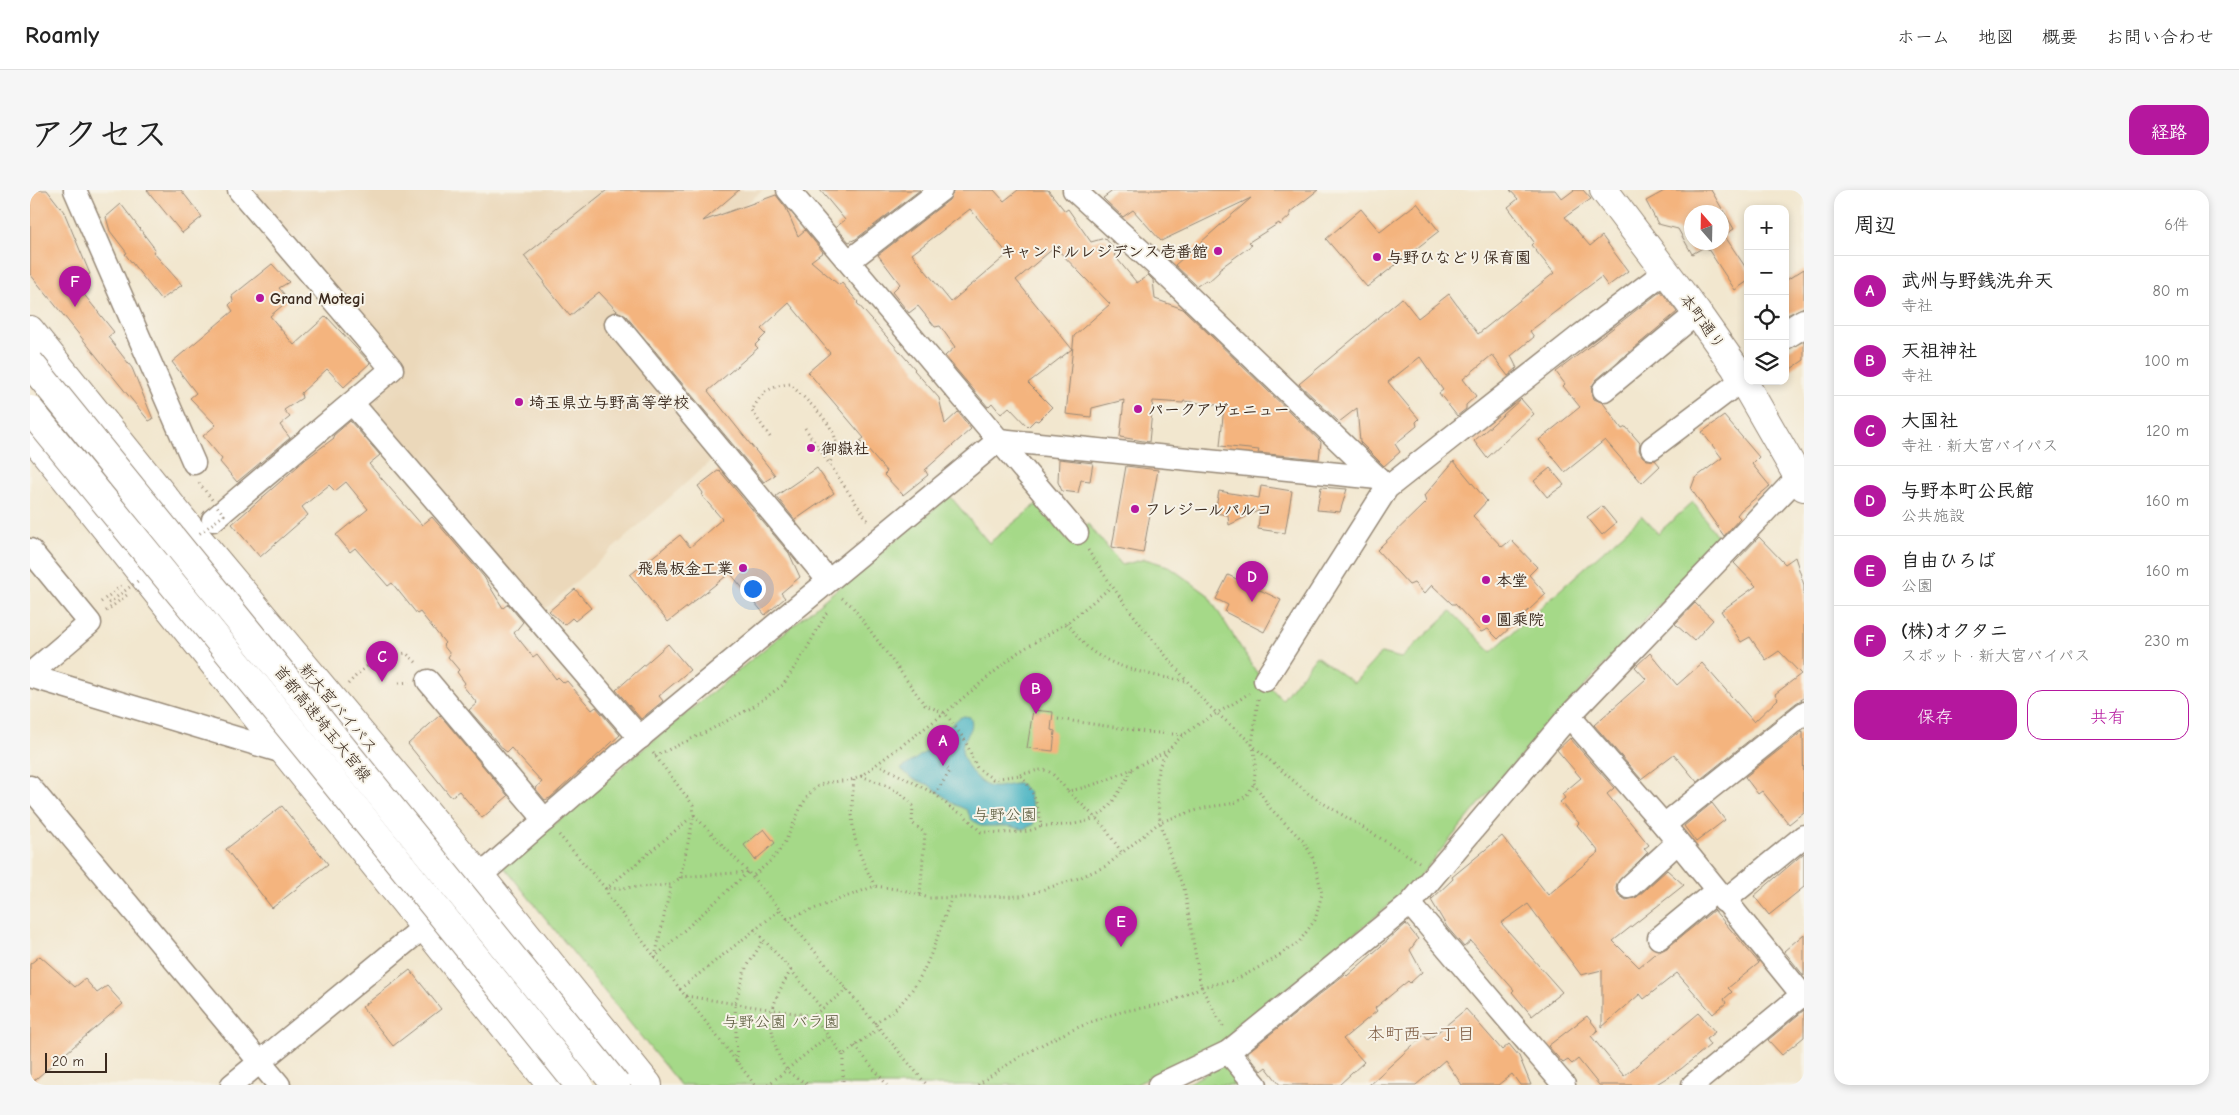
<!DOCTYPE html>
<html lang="ja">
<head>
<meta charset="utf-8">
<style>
	:root { --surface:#fff; --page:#f6f6f6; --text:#222; --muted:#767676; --line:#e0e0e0; --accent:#b5179e }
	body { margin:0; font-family:"Comic Neue","Klee One",sans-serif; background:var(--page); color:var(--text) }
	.controls { position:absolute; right:15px; top:15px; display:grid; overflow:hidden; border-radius:10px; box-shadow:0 2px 8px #0003 }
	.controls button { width:45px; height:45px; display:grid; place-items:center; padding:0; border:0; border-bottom:1px solid var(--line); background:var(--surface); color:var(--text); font:25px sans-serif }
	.compass { position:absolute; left:1654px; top:15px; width:45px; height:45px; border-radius:50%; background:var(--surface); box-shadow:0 2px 8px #0003; rotate:340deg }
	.scale { position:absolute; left:15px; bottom:12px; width:62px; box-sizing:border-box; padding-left:5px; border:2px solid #3b2a1e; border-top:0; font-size:14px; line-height:18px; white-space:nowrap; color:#3b2a1e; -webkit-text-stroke:4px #f7f3e8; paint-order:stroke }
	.you { position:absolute; left:722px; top:398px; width:18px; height:18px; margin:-12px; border:4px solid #fff; border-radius:50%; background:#1a73e8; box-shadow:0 0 0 8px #1a73e833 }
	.badge { display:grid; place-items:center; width:32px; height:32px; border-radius:50%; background:var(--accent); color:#fff; font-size:16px; font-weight:700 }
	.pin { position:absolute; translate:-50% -41px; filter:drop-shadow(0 1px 2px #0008) }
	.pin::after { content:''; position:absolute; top:26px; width:18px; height:15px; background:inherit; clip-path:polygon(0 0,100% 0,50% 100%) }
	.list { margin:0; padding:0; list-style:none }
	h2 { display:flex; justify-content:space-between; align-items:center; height:65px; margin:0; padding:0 20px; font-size:21px }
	h2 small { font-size:16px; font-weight:400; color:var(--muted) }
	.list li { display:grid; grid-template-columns:32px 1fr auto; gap:15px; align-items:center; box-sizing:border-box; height:70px; padding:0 20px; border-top:1px solid var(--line) }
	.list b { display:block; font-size:19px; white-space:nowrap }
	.list p { margin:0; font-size:16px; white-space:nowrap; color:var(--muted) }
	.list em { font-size:16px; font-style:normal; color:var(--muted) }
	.actions { display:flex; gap:10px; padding:15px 20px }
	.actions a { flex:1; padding:11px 0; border:1px solid var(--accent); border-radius:15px; text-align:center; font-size:18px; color:var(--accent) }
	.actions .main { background:var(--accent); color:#fff }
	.icon { flex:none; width:28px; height:28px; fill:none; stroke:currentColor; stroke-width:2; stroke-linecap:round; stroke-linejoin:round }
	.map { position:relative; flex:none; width:1774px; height:895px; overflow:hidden; border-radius:15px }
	header { display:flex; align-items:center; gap:30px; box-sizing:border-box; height:70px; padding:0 25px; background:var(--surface); border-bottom:1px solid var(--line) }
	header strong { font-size:24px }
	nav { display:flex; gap:28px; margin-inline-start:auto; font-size:18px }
	.intro { display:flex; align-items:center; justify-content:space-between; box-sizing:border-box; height:120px; padding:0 30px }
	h1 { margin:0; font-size:35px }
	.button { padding:12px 22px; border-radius:15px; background:var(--accent); color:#fff; font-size:18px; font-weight:700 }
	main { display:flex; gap:30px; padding:0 30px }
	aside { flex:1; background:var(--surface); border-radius:15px; box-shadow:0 2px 8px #0003 }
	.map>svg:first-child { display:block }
	.built { fill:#ebd8ba }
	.green { fill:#a5d988; stroke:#708253 }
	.water { fill:#46b3c2; stroke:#406e70 }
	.building { fill:#f4b47e; fill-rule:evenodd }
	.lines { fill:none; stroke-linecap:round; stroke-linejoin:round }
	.minor-casing { stroke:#968876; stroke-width:25 }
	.major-casing { stroke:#968876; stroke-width:30 }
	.highway-casing { stroke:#968876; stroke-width:30 }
	.path { stroke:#968876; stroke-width:3; stroke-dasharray:1 4; stroke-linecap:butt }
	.minor { stroke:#fff; stroke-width:22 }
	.major { stroke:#fff; stroke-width:28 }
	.highway { stroke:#fff; stroke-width:28 }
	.highway-bridge-casing { stroke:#968876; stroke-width:30; stroke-linecap:butt }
	.path-bridge { stroke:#968876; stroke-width:3; stroke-dasharray:1 4; stroke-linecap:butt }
	.highway-bridge { stroke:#fff; stroke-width:28 }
	.poi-dot { fill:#b5179e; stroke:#f7f3e8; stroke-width:2 }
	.labels { text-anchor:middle; stroke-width:4; stroke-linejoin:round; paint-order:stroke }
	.poi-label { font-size:16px; font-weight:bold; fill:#3b2a1e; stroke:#f7f3e8; text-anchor:start }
	.street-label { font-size:16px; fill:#3b2a1e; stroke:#f7f3e8 }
	.park-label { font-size:16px; fill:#565638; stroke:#f7f3e8 }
	.neighbourhood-label { font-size:18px; fill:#7c5a40; stroke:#f7f3e8 }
</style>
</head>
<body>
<header>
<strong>Roamly</strong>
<nav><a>ホーム</a><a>地図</a><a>概要</a><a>お問い合わせ</a></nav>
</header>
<div class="intro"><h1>アクセス</h1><a class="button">経路</a></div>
<main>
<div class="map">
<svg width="1774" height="895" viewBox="0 0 1774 895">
	<rect width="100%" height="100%" fill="#f7f3e8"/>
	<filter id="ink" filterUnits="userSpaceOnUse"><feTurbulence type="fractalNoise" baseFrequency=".02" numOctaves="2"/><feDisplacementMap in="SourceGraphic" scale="10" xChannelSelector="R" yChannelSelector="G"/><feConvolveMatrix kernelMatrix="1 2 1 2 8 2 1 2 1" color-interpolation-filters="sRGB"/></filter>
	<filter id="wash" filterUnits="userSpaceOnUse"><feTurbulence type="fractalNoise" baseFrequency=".0096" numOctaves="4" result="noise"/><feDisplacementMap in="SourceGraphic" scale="20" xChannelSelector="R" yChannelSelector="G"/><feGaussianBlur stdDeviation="1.12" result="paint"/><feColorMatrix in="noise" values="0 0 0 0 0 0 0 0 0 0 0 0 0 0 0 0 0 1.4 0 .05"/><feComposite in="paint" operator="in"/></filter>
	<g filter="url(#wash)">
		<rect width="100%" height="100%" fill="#f2e7cf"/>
		<polygon class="built" points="223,0 733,0 576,135 685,267 511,423 338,215 338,208 373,179"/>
		<g class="green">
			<polygon points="920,306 959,353 1007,314 1038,350 1058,334 1092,375 1115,369 1138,376 1177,404 1225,480 1252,510 1286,466 1324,493 1351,463 1371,468 1421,421 1461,462 1612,326 1628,343 1663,312 1689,349 1470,589 1378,700 1190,854 1105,895 650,895 474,677 630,545"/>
			<polygon points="1191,876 1200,878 1215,895 1154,895"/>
		</g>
		<path class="water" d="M934 526 940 527C947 541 931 547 932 560 933 573 949 597 963 597 973 598 981 593 991 594L998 602 1006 626 1003 635 993 639 979 636H951L941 629 937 620 924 614 899 595 881 588 871 579 913 550 920 536 929 528Z"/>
		<g id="blocks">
			<g class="building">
				<polygon points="0,0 17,0 34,22 60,84 44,92 84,142 78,147 102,178 123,229 119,231 0,84"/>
				<polygon points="117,0 151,0 172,27 152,43"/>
				<polygon points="577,0 709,0 673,31 746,5 756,18 768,46 775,40 793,62 781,71 809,95 812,93 828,112 827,113 885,179 884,180 909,208 915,234 928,222 941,239 895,280 898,285 873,305 854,285 857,282 830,251 834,248 778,182 800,163 759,113 731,139 736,144 725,155 728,158 678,201 745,285 734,292 596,126 587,121 569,102 540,126 513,93 514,91 494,66"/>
				<polygon points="790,0 890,0 826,49 819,52 806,37 815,30"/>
				<path d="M924 0H964L974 11 988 0H1018L1035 21 1038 19 1061 52 1075 48 1087 62 1084 65 1107 93 1118 85 1123 90 1125 109 1153 119 1291 252 1289 269 1228 263 1229 260 1190 256 1194 216 1154 211 1153 213 1123 211 1119 252 1090 247 1094 210 1062 218 1061 227 1036 224 1044 146 1080 114 1025 57 986 90 1042 159 998 193 1022 217 1008 231 1005 230 998 237 979 217 971 224 962 213 958 217 915 166 925 157 910 136 905 137 888 116 879 123 862 102 870 94 848 65 919 10ZM940 19 978 64 921 112 882 64Z"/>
				<polygon points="1084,0 1288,0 1260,22 1260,26 1250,35 1249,33 1219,52 1222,55 1189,79 1189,82 1178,92 1176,90 1167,96 1145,75 1221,8 1131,51 1103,20 1093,27 1075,10 1073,8"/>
				<polygon points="1480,0 1525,0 1532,9 1544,0 1553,0 1561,9 1535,27 1560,56 1572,46 1598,81 1578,96 1571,87 1500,141 1504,147 1481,166 1487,178 1478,186 1462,165 1433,189 1446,206 1436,215 1436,219 1427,226 1409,203 1413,200 1390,167 1358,192 1389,229 1386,232 1387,236 1365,254 1370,262 1354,276 1330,252 1327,218 1309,232 1269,194 1372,108 1388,128 1419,104 1448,144 1524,83 1501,55 1504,52 1478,17 1488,9"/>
				<path d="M1636 0H1681L1704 39 1694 45 1718 81V91L1705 100 1676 56 1662 64 1648 39 1628 34 1616 11ZM1662 22H1692V52H1662Z"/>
				<polygon points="1387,13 1409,41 1337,97 1296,49 1331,19 1350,42"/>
				<polygon points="91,14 125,59 123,62 152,95 131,110 95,64 97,63 80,41 76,27"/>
				<polygon points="242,74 259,92 249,98 259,110 240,126 264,155 296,126 340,173 314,197 297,179 271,203 272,208 254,220 260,227 250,235 260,248 207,292 190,272 192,269 173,246 186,235 160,208 166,203 142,172 203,121 199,115 203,111 202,106"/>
				<polygon points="1774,79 1774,117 1755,126 1755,91"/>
				<polygon points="1631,101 1647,122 1566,190 1561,198 1564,209 1573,213 1592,239 1596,237 1610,253 1609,260 1612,266 1617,270 1625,270 1630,276 1612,293 1575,250 1535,282 1509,250 1550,217 1533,196 1535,194 1526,182"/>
				<polygon points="1774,151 1774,170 1755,183 1755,161"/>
				<polygon points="1491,209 1504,224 1457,268 1444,251"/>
				<polygon points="1694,226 1729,267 1722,274 1740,296 1711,320 1707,325 1710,328 1694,346 1661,299 1665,288 1692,268 1672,242"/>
				<polygon points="320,231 350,265 339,274 392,335 402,327 454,387 473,418 478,414 493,432 484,443 503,467 507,464 526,489 528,487 534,493 537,491 562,520 566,517 590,545 520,608 515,610 505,598 512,592 481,558 477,562 474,560 439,520 447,513 433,496 435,493 427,482 429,480 418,467 420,464 413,455 415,453 390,422 387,424 362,393 358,396 325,358 320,362 306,345 338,319 316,292 305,301 299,295 272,317 278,325 230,367 202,334 276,269 304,248 303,246"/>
				<polygon points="1029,269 1063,273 1060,291 1051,290 1048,303 1032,301 1028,292"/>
				<polygon points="1424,271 1457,311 1443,326 1472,357 1481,350 1507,377 1499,385 1516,404 1468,449 1458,439 1451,442 1425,414 1422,414 1402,395 1394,404 1384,393 1379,395 1347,360 1396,312 1394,306"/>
				<polygon points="1096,276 1128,280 1113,363 1082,357"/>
				<polygon points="787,278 804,303 765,330 746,306"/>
				<polygon points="1520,278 1534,295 1517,307 1504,291"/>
				<polygon points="689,280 759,363 770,387 751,403 755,408 735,425 700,383 638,432 600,385 650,345 660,357 692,329 672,306 673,303 668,296"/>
				<polygon points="1231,296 1262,301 1255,343 1228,339 1230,320 1199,335 1198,325 1185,323 1189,301 1229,308"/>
				<polygon points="1291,297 1317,299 1310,322 1287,320"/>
				<polygon points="1572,316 1586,333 1572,345 1557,327"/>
				<polygon points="1729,347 1755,374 1765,367 1774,395 1774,508 1766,513 1667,592 1644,564 1611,589 1564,535 1616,489 1605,477 1620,463 1647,495 1672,473 1724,532 1748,509 1745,504 1771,484 1749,461 1736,470 1720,447 1711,452 1691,421 1726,396 1704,373"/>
				<polygon points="1198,385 1251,410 1234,442 1195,422 1198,415 1186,409"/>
				<polygon points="545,399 561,418 545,431 542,428 534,435 519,421"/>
				<polygon points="1665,413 1683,430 1664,451 1645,434"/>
				<polygon points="638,454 660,480 629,506 633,511 611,529 586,500"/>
				<polygon points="1003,520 1023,522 1021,540 1025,541 1023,561 997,558"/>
				<polygon points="410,525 478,606 452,628 429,601 421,607 378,554"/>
				<polygon points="1773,541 1774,622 1759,634 1732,601 1728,604 1715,587"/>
				<polygon points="1540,548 1584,598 1577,604 1619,655 1614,659 1618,662 1587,693 1586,699 1589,705 1596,710 1607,707 1637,680 1654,695 1583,751 1609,777 1623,765 1637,758 1684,720 1729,773 1698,798 1702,802 1694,809 1696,813 1683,824 1647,783 1614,809 1610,804 1572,837 1572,780 1551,785 1498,714 1471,733 1532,802 1502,826 1482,802 1484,800 1441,751 1434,757 1417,737 1401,710 1423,689 1422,687 1472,646 1518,705 1569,662 1547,635 1549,633 1530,612 1535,608 1532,604 1551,588 1527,560"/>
				<polygon points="1682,613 1695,630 1666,652 1654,636"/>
				<polygon points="252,616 298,674 242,718 196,659"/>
				<polygon points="734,639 745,653 725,670 714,655"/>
				<polygon points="1774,663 1774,697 1739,725 1724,706"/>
				<polygon points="1376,734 1388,749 1380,760 1392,782 1380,793 1378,791 1345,818 1347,821 1313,849 1334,872 1309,895 1250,895 1236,877 1231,881 1218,865 1218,862 1315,784 1317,786"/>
				<polygon points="1774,744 1774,786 1754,761"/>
				<polygon points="10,766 45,797 55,789 67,803 77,796 93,814 0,894 0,774"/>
				<polygon points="380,780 411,819 363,856 332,817"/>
				<polygon points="1436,819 1472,860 1479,854 1489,866 1501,895 1490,895 1482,884 1468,895 1432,895 1415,870 1386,895 1339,895 1394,845 1398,850"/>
				<polygon points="1774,820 1774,847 1752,865 1738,850"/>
				<polygon points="1669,823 1685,842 1676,849 1680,855 1651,879 1625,895 1569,895 1548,869 1542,874 1538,870 1533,873 1518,856 1557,826 1568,840 1561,846 1594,886"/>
			</g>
		</g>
	</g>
	<g filter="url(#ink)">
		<use href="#blocks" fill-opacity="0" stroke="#968876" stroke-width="1"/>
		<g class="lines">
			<defs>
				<g id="minor">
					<polyline points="45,0 164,273"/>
					<polyline points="758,0 1047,343"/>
					<polyline points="1044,0 1124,73 1352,292"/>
					<polyline points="819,71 911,0"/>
					<polyline points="586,134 798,390"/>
					<polyline points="1574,200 1667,123"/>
					<polyline points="322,213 610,548"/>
					<polyline points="1622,258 1712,190"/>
					<polyline points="183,330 362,179 209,0"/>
					<polyline points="0,360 60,433 0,484"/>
					<polyline points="0,486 253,562"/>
					<polyline points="1235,490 1357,298 1551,145 1636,81"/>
					<polyline points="398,491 515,630"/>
					<polyline points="1539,526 1634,635 1774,807"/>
					<polyline points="0,597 249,895"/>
					<polyline points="1634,635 1774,523"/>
					<polyline points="450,686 616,542 969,250 1348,288"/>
					<polyline points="1599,697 1647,653"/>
					<polyline points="1694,711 1774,646"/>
					<polyline points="1380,714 1534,895"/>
					<polyline points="1629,748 1686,701"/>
					<polyline points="1198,862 1226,895"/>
					<polyline points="202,895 394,737"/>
					<polyline points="1129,895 1198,862 1380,714 1539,526 1768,287"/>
					<polyline points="1663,895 1772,805"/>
				</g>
				<g id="major">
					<polyline points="1574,0 1667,123 1705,177 1774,297"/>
					<polyline points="1755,145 1774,133"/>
				</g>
				<g id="highway">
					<polyline points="0,140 165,345 450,686 618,895"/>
					<polyline points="0,244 521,895"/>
				</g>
			</defs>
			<use href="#minor" class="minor-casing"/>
			<use href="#major" class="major-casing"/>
			<use href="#highway" class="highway-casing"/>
			<g class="path">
				<polyline points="775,238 838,331"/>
				<path d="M740 247 722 221C731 202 740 196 760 194 774 208 804 233 806 252 807 260 802 268 799 274"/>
				<path d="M1058 360C1093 415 1134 465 1177 514 1185 523 1219 549 1222 555 1227 565 1225 582 1224 593"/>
				<path d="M812 408 822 416 895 515 915 523 935 550 947 578 963 589 990 585C1003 598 1009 618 1011 636 993 646 971 642 951 642L934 625 921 618 905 604 848 574"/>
				<polyline points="71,412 91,396"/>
				<polyline points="76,421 97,405"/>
				<path d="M1037 433C1043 440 1048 448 1054 454 1077 478 1125 486 1156 491"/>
				<polyline points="369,493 379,492"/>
				<path d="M318 494C339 472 346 468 376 463L388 474"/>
				<polyline points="1228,509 1222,555 1280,605 1389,672"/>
				<polyline points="1028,529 1117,542 1154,545"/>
				<polyline points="623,563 663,615 664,625 576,699 579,707 625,767"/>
				<polyline points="625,566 676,542 721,518 753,495 776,460 797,422"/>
				<path d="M990 585C1020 576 1017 578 1038 601 1073 595 1107 577 1138 560"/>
				<path d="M831 586C852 594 869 598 883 616L882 633 895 643 890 706"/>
				<path d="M824 590C819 638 823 654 845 696"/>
				<path d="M1224 593 1240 618 1274 652 1284 670 1292 704 1285 730 1269 752 1241 771 1205 790 1171 797 1154 698 1143 675 1130 632C1145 627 1160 622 1175 618 1198 612 1212 619 1224 593Z"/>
				<polyline points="1038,601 1073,635 1092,663"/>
				<polyline points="905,604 920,581 915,577"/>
				<polyline points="664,625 718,682 750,720 650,799 625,767 718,682"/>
				<path d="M1011 636C1070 635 1075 628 1103 578"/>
				<polyline points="529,645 576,699 641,695 651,687 718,682"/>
				<path d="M724 685C735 676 746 667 753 655 764 637 768 616 783 600 797 587 816 595 831 586L915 523 987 463 1037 433 1081 397"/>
				<polyline points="650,688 664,626"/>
				<polyline points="750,720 897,895"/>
				<path d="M757 729 845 696 873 700 899 708 993 706 1049 688 1076 676 1130 632C1129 615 1124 594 1129 578 1141 541 1190 525 1219 503"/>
				<polyline points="724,739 761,780 792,819"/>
				<polyline points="625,767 641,695"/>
				<path d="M761 780C746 806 736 823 745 854 747 862 751 872 756 879 761 886 772 890 779 895"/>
				<polyline points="650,799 725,895"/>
				<polyline points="817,799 783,826 813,865 849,838"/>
				<polyline points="656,806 783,826"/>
				<path d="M845 833C854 826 866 820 873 811 898 784 908 743 921 709"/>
				<polyline points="825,856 857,895"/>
				<polyline points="813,865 813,895"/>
				<polyline points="707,872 705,814 715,780 734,749"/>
				<polyline points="738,895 798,846"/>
				<path d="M948 895C990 864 1040 837 1091 822 1107 818 1124 817 1140 812 1150 808 1161 802 1171 797L1194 838"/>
			</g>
			<use href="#minor" class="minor"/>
			<use href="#major" class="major"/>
			<use href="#highway" class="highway"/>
			<defs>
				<g id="highway-bridge">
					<polyline points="0,173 586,895"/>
					<polyline points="0,220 285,568 549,895"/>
				</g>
			</defs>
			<use href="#highway-bridge" class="highway-bridge-casing"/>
			<g class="path-bridge">
				<polyline points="169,293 194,325 169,344"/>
				<polyline points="79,413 109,390"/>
			</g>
			<use href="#highway-bridge" class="highway-bridge"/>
		</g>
	</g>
	<g class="poi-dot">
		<circle cx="1188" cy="61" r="5"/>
		<circle cx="1347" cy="67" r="5"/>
		<circle cx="230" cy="108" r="5"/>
		<circle cx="489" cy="212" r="5"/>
		<circle cx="1108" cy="219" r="5"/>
		<circle cx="781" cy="258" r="5"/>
		<circle cx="1105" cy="319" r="5"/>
		<circle cx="713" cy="378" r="5"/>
		<circle cx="1456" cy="390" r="5"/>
		<circle cx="1456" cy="429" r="5"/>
	</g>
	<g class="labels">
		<g class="poi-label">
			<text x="1178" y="67" text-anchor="end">キャンドルレジデンス壱番館</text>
			<text x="1357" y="73">与野ひなどり保育園</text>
			<text x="240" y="114">Grand Motegi</text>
			<text x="499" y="218">埼玉県立与野高等学校</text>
			<text x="1118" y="225">パークアヴェニュー</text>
			<text x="791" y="264">御嶽社</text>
			<text x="1115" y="325">フレジールパルコ</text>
			<text x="703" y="384" text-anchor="end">飛鳥板金工業</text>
			<text x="1466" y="396">本堂</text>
			<text x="1466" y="435">圓乘院</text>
		</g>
		<g class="street-label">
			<text transform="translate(1673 131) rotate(54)" y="6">本町通り</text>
			<text transform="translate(309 518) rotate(50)" y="6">新大宮バイパス</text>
			<text transform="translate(293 533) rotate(51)" y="6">首都高速埼玉大宮線</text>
		</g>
		<g class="park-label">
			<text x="975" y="630">与野公園</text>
			<text x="751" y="837">与野公園 バラ園</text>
		</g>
		<g class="neighbourhood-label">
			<text x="1391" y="850">本町西一丁目</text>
		</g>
	</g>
</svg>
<div class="controls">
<button>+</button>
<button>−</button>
<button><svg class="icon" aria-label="locate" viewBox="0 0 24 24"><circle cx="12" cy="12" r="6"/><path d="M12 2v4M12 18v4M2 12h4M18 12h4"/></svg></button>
<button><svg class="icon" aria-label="layers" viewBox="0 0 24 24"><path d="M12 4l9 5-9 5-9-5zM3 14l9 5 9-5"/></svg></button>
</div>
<svg class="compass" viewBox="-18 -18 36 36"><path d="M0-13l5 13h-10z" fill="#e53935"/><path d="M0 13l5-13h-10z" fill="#767676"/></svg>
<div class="scale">20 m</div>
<div class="you"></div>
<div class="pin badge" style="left:913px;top:576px">A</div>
<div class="pin badge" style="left:1006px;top:524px">B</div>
<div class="pin badge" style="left:352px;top:492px">C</div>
<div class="pin badge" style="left:1222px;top:412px">D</div>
<div class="pin badge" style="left:1091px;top:757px">E</div>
<div class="pin badge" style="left:45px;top:117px">F</div>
</div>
<aside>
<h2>周辺<small>6件</small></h2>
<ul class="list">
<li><span class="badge">A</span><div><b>武州与野銭洗弁天</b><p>寺社</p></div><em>80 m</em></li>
<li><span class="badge">B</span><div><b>天祖神社</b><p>寺社</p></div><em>100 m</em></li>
<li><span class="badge">C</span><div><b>大国社</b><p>寺社 · 新大宮バイパス</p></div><em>120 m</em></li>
<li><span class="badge">D</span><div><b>与野本町公民館</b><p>公共施設</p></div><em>160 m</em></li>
<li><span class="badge">E</span><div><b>自由ひろば</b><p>公園</p></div><em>160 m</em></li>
<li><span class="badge">F</span><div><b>(株)オクタニ</b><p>スポット · 新大宮バイパス</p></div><em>230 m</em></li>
</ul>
<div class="actions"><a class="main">保存</a><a>共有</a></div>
</aside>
</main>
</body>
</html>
